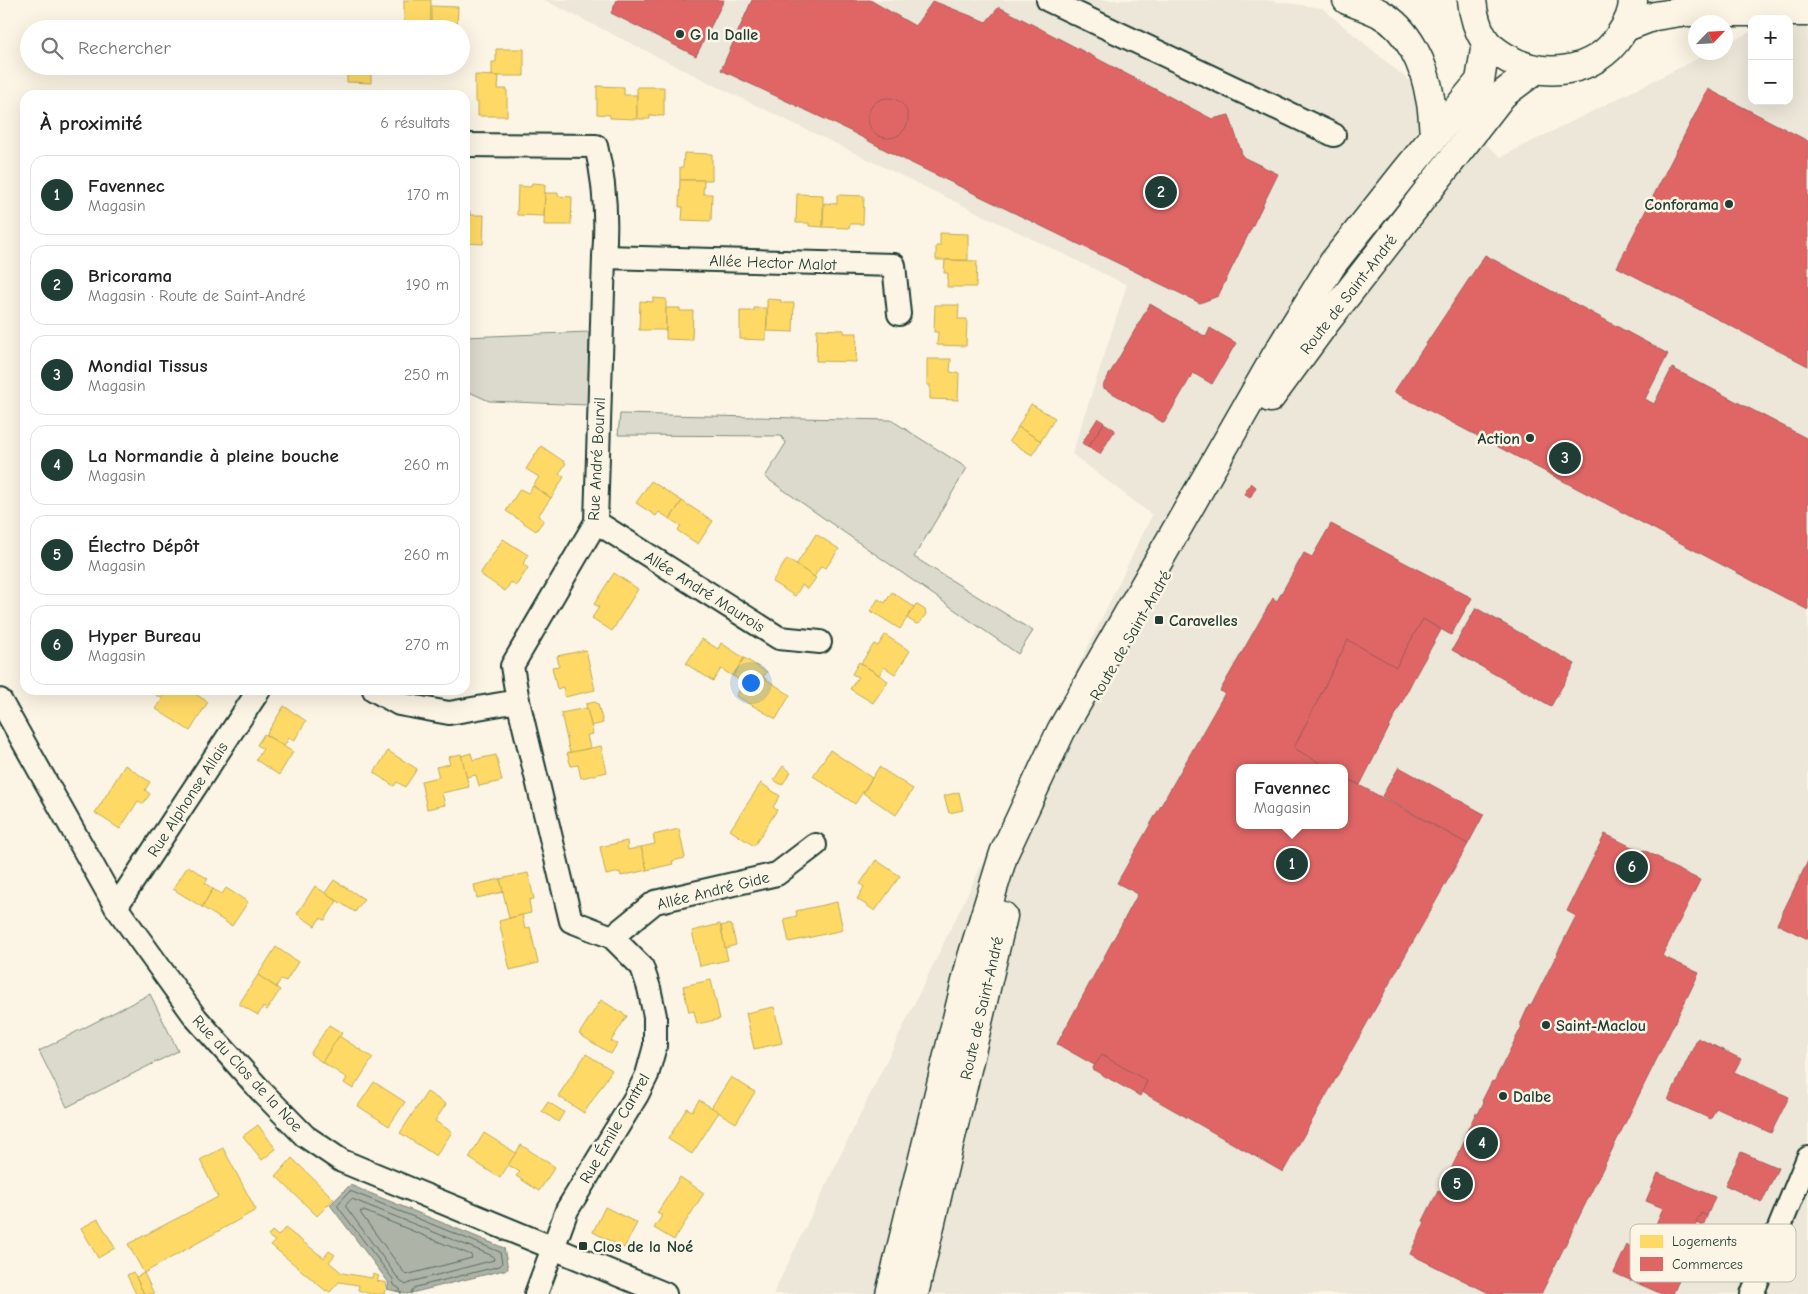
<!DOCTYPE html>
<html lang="fr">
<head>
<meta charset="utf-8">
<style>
	:root { --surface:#fff; --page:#f6f6f6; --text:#222; --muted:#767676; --line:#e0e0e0; --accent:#1f3d34 }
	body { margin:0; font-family:"Comic Neue",sans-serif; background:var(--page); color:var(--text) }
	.controls { position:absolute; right:15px; top:15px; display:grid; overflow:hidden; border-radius:10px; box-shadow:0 5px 20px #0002 }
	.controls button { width:45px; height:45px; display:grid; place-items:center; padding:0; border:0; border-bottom:1px solid var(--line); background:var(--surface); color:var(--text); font:25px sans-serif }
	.compass { position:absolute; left:1688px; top:15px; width:45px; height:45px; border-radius:50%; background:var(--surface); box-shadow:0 5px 20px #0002; rotate:65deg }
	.you { position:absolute; left:750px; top:682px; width:18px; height:18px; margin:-12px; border:4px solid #fff; border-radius:50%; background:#1a73e8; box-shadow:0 0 0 8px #1a73e833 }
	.badge { display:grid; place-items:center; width:32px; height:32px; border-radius:50%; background:var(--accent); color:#fff; font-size:16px; font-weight:700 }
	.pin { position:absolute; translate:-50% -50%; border:2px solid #fff; box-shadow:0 1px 5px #0006 }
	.popup { position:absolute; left:1236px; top:764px; width:112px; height:65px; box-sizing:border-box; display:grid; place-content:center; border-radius:10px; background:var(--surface); filter:drop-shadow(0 1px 4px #0005); font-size:16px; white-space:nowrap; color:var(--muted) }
	.popup b { font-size:19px; color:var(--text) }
	.popup::after { content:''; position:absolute; left:50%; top:100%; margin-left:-10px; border:10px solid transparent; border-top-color:var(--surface) }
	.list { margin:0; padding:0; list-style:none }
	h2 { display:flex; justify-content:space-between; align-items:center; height:65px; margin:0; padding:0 20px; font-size:21px }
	h2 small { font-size:16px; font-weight:400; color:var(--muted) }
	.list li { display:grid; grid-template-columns:32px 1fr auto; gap:15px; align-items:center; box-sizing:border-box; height:80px; margin:0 10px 10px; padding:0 10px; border:1px solid var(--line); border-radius:15px }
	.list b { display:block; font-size:19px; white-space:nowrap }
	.list p { margin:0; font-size:16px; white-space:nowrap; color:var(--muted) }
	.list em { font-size:16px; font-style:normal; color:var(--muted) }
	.icon { flex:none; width:28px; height:28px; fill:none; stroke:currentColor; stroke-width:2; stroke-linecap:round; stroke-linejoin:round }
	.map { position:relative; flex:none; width:1808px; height:1294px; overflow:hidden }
	.search { position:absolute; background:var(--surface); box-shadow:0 5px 20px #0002; left:20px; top:20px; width:450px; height:55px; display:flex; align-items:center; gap:12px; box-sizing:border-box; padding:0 18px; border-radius:28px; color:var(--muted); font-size:19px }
	.panel { position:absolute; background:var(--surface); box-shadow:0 5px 20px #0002; left:20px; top:90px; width:450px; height:605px; border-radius:15px }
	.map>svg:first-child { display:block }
	.built { fill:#ece7d8; fill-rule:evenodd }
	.green { fill:#dcdacc; stroke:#7e8c80 }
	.water { fill:#aeb3a7; stroke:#758479 }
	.homes { fill:#ffd966; stroke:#bcaa57 }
	.shops { fill:#e06666; stroke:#a65a57 }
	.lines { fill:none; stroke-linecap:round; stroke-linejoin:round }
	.shore { stroke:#586c62; stroke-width:1 }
	.minor-casing { stroke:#1f3d34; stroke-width:26 }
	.major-casing { stroke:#1f3d34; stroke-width:31 }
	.minor { stroke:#fcf5e5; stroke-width:22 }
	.major { stroke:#fcf5e5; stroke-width:28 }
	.poi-dot { fill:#1f3d34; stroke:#fcf5e5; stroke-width:2 }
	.labels { text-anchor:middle; stroke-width:5; stroke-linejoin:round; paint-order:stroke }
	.poi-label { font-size:16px; font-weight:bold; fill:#1f3d34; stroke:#fcf5e5; text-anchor:start }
	.street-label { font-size:16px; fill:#1f3d34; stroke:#fcf5e5 }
	.key { fill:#fcf5e5; stroke:#babeb0; stroke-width:1 }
	.key-label { font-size:14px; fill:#1f3d34 }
</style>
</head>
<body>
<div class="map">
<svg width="1808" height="1294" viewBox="0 0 1808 1294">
	<rect width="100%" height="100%" fill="#fcf5e5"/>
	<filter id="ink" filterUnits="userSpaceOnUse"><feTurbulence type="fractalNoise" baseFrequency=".02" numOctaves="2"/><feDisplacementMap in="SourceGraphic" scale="10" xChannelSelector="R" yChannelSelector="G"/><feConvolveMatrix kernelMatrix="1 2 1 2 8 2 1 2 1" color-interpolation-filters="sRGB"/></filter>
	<g filter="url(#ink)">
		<path class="built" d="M544 0H1266L1322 8 1501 157 1709 53 1726 52V44L1752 31V101H1789V19L1808 4V1294H773L1152 515 1072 454 1127 285 714 85ZM1240 768H1344V825H1240Z"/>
		<g class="green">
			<polygon points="589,332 588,405 489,401 465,390 465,337"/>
			<polygon points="620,414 891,420 967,468 914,557 1033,631 1018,654 765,477 786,443 781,436 618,435"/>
			<polygon points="150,994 178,1051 67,1107 39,1051"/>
		</g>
		<polygon class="water" points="350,1185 504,1248 508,1269 407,1294 387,1289 389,1283 330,1205"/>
		<g class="homes">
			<polygon points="404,0 431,0 431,29 417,29 417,26 404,26"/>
			<polygon points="431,6 458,7 457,29 431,29"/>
			<polygon points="496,49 524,49 524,76 492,76 492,62 496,62"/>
			<polygon points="339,66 371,66 371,83 347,82 347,68 339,68"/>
			<polygon points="475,75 499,76 498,89 507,89 507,116 478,116 478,102 475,102"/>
			<polygon points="597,86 624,87 624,95 637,95 637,119 610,118 610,115 597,114"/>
			<polygon points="637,87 664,87 664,116 650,115 650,119 637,119"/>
			<polygon points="684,153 712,154 712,180 680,180 680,167 683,167"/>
			<polygon points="680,180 704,180 703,194 712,194 711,221 682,220 683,207 679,207"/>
			<polygon points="532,183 545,184 544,216 517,215 518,186 531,187"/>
			<polygon points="545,193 558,193 558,196 572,197 571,225 544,225"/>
			<polygon points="797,194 823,195 823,227 809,226 809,223 796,223"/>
			<polygon points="837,195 864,196 863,224 850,224 849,228 823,227 824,203 837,204"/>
			<polygon points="465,211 470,211 470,215 484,215 483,244 465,243"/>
			<polygon points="940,233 968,234 968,260 936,260 936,246 940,246"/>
			<polygon points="945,260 977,261 976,287 947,287 948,273 944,273"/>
			<polygon points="653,298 666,299 666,330 639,330 640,301 653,302"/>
			<polygon points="767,299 781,300 781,303 794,303 793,332 767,331"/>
			<polygon points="935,305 959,305 958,319 967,319 966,346 937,345 938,332 934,332"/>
			<polygon points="666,308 680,308 680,311 693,311 692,340 666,339"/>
			<polygon points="754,308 767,308 766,340 740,339 740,311 754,311"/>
			<polygon points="817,329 844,330 844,333 857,333 856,362 816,361"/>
			<polygon points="927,359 951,359 950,372 959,373 958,400 930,399 930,385 927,385"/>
			<polygon points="1031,404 1055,418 1041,441 1018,427"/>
			<polygon points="1018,427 1041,441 1032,455 1009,441"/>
			<polygon points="541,446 566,463 559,474 564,477 551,498 533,486 539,477 526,469"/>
			<polygon points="651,481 682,501 670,519 659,512 656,516 636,503"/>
			<polygon points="533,486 551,498 538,516 544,520 536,531 506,511 520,489 528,493"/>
			<polygon points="682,501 713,521 698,544 678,531 681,526 670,519"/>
			<polygon points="816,534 839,549 826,568 821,566 814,577 796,565"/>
			<polygon points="503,539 528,555 523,564 528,568 516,586 511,582 505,591 480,574"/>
			<polygon points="787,559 816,578 808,589 802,585 795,596 772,582"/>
			<polygon points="614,573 638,589 612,631 592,618 599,607 594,604"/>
			<polygon points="892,592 914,607 900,629 871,611 878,599 885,603"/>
			<polygon points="916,604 925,610 926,614 920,623 916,624 907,618"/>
			<polygon points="885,635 910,651 895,674 884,667 879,675 861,663 874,644 878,646"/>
			<polygon points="702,639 718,649 721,643 744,658 733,676 721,669 713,681 686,664"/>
			<polygon points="586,650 595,690 565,697 563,687 557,689 552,667 559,666 557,656"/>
			<polygon points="744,658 767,672 763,677 790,695 776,719 736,696 744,683 733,676"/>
			<polygon points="859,662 888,681 873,703 850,689 858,677 852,674"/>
			<polygon points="148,690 168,690 163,699"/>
			<polygon points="168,690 189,690 208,702 190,731 156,709"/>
			<polygon points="595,702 598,704 603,723 591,726 586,704"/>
			<polygon points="284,706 306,721 294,741 289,738 284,746 266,735"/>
			<polygon points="587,708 593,734 587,735 590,748 570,753 561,713"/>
			<polygon points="264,734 293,752 279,775 256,760 263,749 257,745"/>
			<polygon points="601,746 607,772 581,778 578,765 571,766 567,753"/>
			<polygon points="830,750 872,778 855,804 813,776"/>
			<polygon points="388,751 417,769 405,787 397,782 394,786 374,773"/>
			<polygon points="471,753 473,760 496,755 502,781 479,786 476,775 466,777 461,756"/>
			<polygon points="461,754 469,787 442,793 445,805 427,809 421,781 439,777 436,767 450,764 448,757"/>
			<polygon points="125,765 150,782 145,790 150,794 143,804 138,801 120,829 95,813"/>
			<polygon points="783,766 791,772 782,785 774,780"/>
			<polygon points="879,767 913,789 896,815 863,793"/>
			<polygon points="761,783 780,796 773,807 777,810 754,846 730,830"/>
			<polygon points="959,792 963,810 949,813 944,796"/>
			<polygon points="679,829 685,858 672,861 673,864 647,870 641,847 655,844 653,835"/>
			<polygon points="627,841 628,850 641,847 647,870 621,876 620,872 606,875 600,847"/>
			<polygon points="876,860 900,876 875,911 857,899 864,887 860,884"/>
			<polygon points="188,866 208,879 205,883 213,889 202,907 173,889"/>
			<polygon points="528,873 534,899 529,900 531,913 509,918 500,879"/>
			<polygon points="500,879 503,892 477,898 474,885"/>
			<polygon points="334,880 364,899 355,912 325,893"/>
			<polygon points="315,886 337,901 325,920 320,918 315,926 297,914"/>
			<polygon points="226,888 248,902 232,926 202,907 213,889 222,894"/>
			<polygon points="837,902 843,930 789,942 784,919 797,916 796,911"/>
			<polygon points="522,915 525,929 530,927 538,963 510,970 499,921"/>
			<polygon points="720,924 728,960 700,966 692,931"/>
			<polygon points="729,924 732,927 736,945 725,948 721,926"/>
			<polygon points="276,947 298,962 286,981 281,979 276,987 258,975"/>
			<polygon points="258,975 280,990 267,1010 263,1007 258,1015 239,1004"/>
			<polygon points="711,980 720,1019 697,1024 694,1011 689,1012 683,986"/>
			<polygon points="601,1000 627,1016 611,1041 617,1044 611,1054 579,1034"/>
			<polygon points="774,1007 782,1043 754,1049 746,1013"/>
			<polygon points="329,1025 342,1033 322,1062 310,1054"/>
			<polygon points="339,1036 373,1058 353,1089 344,1083 347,1078 322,1062"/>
			<polygon points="586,1054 612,1070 584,1113 558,1096"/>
			<polygon points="731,1077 755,1092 736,1123 711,1108"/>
			<polygon points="374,1082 405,1102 389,1126 358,1106"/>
			<polygon points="427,1092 446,1104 435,1121 452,1132 436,1156 400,1133"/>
			<polygon points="699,1100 719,1112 692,1154 668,1139 687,1108 692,1111"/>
			<polygon points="548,1102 564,1112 558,1122 542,1111"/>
			<polygon points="258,1125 276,1149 262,1160 243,1136"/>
			<polygon points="484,1133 516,1153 500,1178 469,1158"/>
			<polygon points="521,1145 555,1167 539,1191 516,1176 520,1172 508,1165"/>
			<polygon points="223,1148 256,1210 144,1273 128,1244 218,1197 200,1160"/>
			<polygon points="292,1158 334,1199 317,1216 276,1176"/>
			<polygon points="680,1177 704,1193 674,1240 654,1228 662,1216 657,1213"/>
			<polygon points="605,1207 637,1223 624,1248 593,1232"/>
			<polygon points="98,1219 115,1248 98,1258 81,1228"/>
			<polygon points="285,1228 324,1258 329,1251 335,1255 329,1262 342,1273 372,1278 373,1274 379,1276 377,1281 387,1283 384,1294 371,1294 358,1290 359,1285 339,1282 330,1292 327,1290 326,1291 271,1245 275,1241 268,1236 272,1231 278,1236"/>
			<polygon points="133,1272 136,1277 144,1294 136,1294 127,1275"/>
			<polygon points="144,1273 154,1294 144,1294 136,1277"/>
		</g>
		<g class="shops">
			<polygon points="617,0 724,0 696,56 611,13"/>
			<polygon points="752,0 870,0 915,26 933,1 986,22 999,7 1212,119 1229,115 1243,157 1278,174 1218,296 1200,303 897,156 850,131 721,70"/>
			<polygon points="1708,89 1808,141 1808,366 1617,267"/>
			<circle cx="888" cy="118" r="20"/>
			<polygon points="1485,255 1668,354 1645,399 1654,404 1672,368 1808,439 1808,610 1394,392"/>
			<polygon points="1150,304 1206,337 1210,328 1236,343 1212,384 1193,373 1164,423 1102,387"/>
			<polygon points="1098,418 1104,423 1088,447 1082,443"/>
			<polygon points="1104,423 1115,430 1100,454 1088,447"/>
			<polygon points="1251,483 1256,487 1250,498 1244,494"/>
			<polygon points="1331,524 1472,598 1451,635 1423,619 1396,667 1348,640 1294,748 1328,768 1240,768 1240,825 1344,825 1344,777 1468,844 1283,1172 1142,1092 1147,1081 1102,1055 1096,1066 1057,1044 1138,894 1117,883 1225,693 1220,691 1273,598 1277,601 1304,553 1312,557"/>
			<polygon points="1476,608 1575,664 1551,706 1452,650"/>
			<polygon points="1423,619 1441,630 1414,678 1360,785 1344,777 1344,768 1328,768 1294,748 1348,640 1396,667"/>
			<polygon points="1399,767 1484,814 1468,844 1382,796"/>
			<polygon points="1605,834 1642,852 1644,850 1663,860 1662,862 1700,880 1662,956 1699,973 1541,1294 1491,1294 1410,1254 1425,1222 1423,1221 1438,1191 1440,1192 1468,1134 1466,1133 1476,1113 1478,1114 1484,1102 1482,1101 1492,1081 1494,1082 1522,1026 1520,1025 1529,1005 1531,1006 1576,916 1567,911"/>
			<polygon points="1808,861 1808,939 1777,924"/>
			<polygon points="1698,1038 1741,1059 1734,1072 1789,1097 1771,1133 1716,1108 1711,1119 1668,1100"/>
			<polygon points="1102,1055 1147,1081 1140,1096 1092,1069"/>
			<polygon points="1741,1152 1778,1168 1762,1202 1725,1185"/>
			<polygon points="1658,1173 1715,1197 1707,1216 1701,1213 1673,1277 1679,1280 1673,1294 1662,1294 1614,1273 1627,1245 1644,1252 1663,1208 1646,1201"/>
			<polygon points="1701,1213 1707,1216 1703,1226 1696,1223"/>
			<polygon points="1677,1267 1684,1270 1679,1280 1673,1277"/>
		</g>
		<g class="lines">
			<g class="shore">
				<polygon points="352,1199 493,1256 494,1260 414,1281 406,1285 400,1281 346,1207 346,1205"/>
				<polygon points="361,1211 364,1211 471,1255 472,1258 406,1275 361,1214"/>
				<polyline points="401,1294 400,1289 394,1285 393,1279 338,1207 338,1204 350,1191 500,1252 502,1263 500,1266 416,1287 412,1290 411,1294"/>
			</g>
			<defs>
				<g id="minor">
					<polyline points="1048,0 1334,135"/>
					<path d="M465 145 596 146C605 182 607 220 604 257L596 522 512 666 518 701 571 921 612 937 642 967 649 988 655 1016V1046L647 1075 637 1095 567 1210 536 1294"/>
					<polyline points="604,257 894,265 899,314"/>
					<polyline points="596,522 779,638 820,642"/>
					<polyline points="374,690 399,704 449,713 518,701"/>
					<polyline points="0,700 116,907 196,1018 261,1091 305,1136 342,1161 665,1294"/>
					<polyline points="116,907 259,690"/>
					<polyline points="612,937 655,902 777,874 815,845"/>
					<polyline points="1752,1294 1808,1158"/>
				</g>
				<g id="major">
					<path d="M1347 0C1357 4 1369 8 1379 13 1409 29 1425 66 1430 98 1433 110 1433 124 1434 137"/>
					<path d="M1472 0C1473 14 1478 32 1487 43 1491 48 1499 53 1505 57 1542 80 1595 74 1620 35 1627 25 1633 12 1633 0"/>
					<polyline points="1626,27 1655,16 1680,12 1808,12"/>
					<polyline points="1270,398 1325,323 1503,94 1535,70"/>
					<polyline points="890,1294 972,957 1004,853 1061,731 1277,354 1333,263 1406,171 1480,81 1486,43"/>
					<polyline points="914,1294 1003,916"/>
				</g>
			</defs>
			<use href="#minor" class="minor-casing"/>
			<use href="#major" class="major-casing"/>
			<use href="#minor" class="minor"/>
			<use href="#major" class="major"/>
		</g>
	</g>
	<g class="poi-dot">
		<circle cx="680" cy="34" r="5"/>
		<circle cx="1729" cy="204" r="5"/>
		<circle cx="1530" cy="438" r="5"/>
		<rect x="1154" y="615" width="10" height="10" rx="2.5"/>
		<circle cx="1546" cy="1025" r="5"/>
		<circle cx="1503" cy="1096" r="5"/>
		<rect x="578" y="1241" width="10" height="10" rx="2.5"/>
	</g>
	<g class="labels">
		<g class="poi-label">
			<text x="690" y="40">G la Dalle</text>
			<text x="1719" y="210" text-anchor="end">Conforama</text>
			<text x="1520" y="444" text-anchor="end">Action</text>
			<text x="1169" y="626">Caravelles</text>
			<text x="1556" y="1031">Saint-Maclou</text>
			<text x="1513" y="1102">Dalbe</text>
			<text x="593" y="1252">Clos de la Noé</text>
		</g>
		<g class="street-label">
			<text transform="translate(773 262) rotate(2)" y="6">Allée Hector Malot</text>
			<text transform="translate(1348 294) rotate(-52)" y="6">Route de Saint-André</text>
			<text transform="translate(596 459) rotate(-87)" y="6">Rue André Bourvil</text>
			<text transform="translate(705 591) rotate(32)" y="6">Allée André Maurois</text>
			<text transform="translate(1130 635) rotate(-60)" y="6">Route de Saint-André</text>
			<text transform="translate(187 799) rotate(-57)" y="6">Rue Alphonse Allais</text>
			<text transform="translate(713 890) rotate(-14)" y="6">Allée André Gide</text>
			<text transform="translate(981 1008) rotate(-77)" y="6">Route de Saint-André</text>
			<text transform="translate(248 1073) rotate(47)" y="6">Rue du Clos de la Noe</text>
			<text transform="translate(614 1128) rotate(-60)" y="6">Rue Émile Cantrel</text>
		</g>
	</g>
	<rect x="1630" y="1224" width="166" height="58" rx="8" class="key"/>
	<rect x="1640" y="1235" width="23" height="13" fill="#ffd966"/>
	<rect x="1640" y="1257" width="23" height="14" fill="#e06666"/>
	<g class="key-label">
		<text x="1672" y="1246">Logements</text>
		<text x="1672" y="1269">Commerces</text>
	</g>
</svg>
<div class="controls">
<button>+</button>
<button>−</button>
</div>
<svg class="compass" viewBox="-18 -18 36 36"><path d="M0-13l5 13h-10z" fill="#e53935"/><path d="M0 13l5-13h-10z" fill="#767676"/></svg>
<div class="you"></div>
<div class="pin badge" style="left:1292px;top:864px">1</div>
<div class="popup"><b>Favennec</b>Magasin</div>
<div class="pin badge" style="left:1161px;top:192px">2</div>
<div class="pin badge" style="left:1565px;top:458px">3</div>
<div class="pin badge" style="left:1482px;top:1143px">4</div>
<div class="pin badge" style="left:1457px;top:1184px">5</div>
<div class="pin badge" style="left:1632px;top:867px">6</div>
<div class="search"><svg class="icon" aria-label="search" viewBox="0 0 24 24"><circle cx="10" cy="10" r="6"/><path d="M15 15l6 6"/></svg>Rechercher</div>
<section class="panel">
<h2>À proximité<small>6 résultats</small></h2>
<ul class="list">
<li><span class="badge">1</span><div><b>Favennec</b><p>Magasin</p></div><em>170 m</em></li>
<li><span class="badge">2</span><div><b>Bricorama</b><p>Magasin · Route de Saint-André</p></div><em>190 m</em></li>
<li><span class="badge">3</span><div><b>Mondial Tissus</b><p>Magasin</p></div><em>250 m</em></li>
<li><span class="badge">4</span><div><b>La Normandie à pleine bouche</b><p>Magasin</p></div><em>260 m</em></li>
<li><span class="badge">5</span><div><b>Électro Dépôt</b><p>Magasin</p></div><em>260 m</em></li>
<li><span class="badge">6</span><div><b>Hyper Bureau</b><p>Magasin</p></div><em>270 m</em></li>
</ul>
</section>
</div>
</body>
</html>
